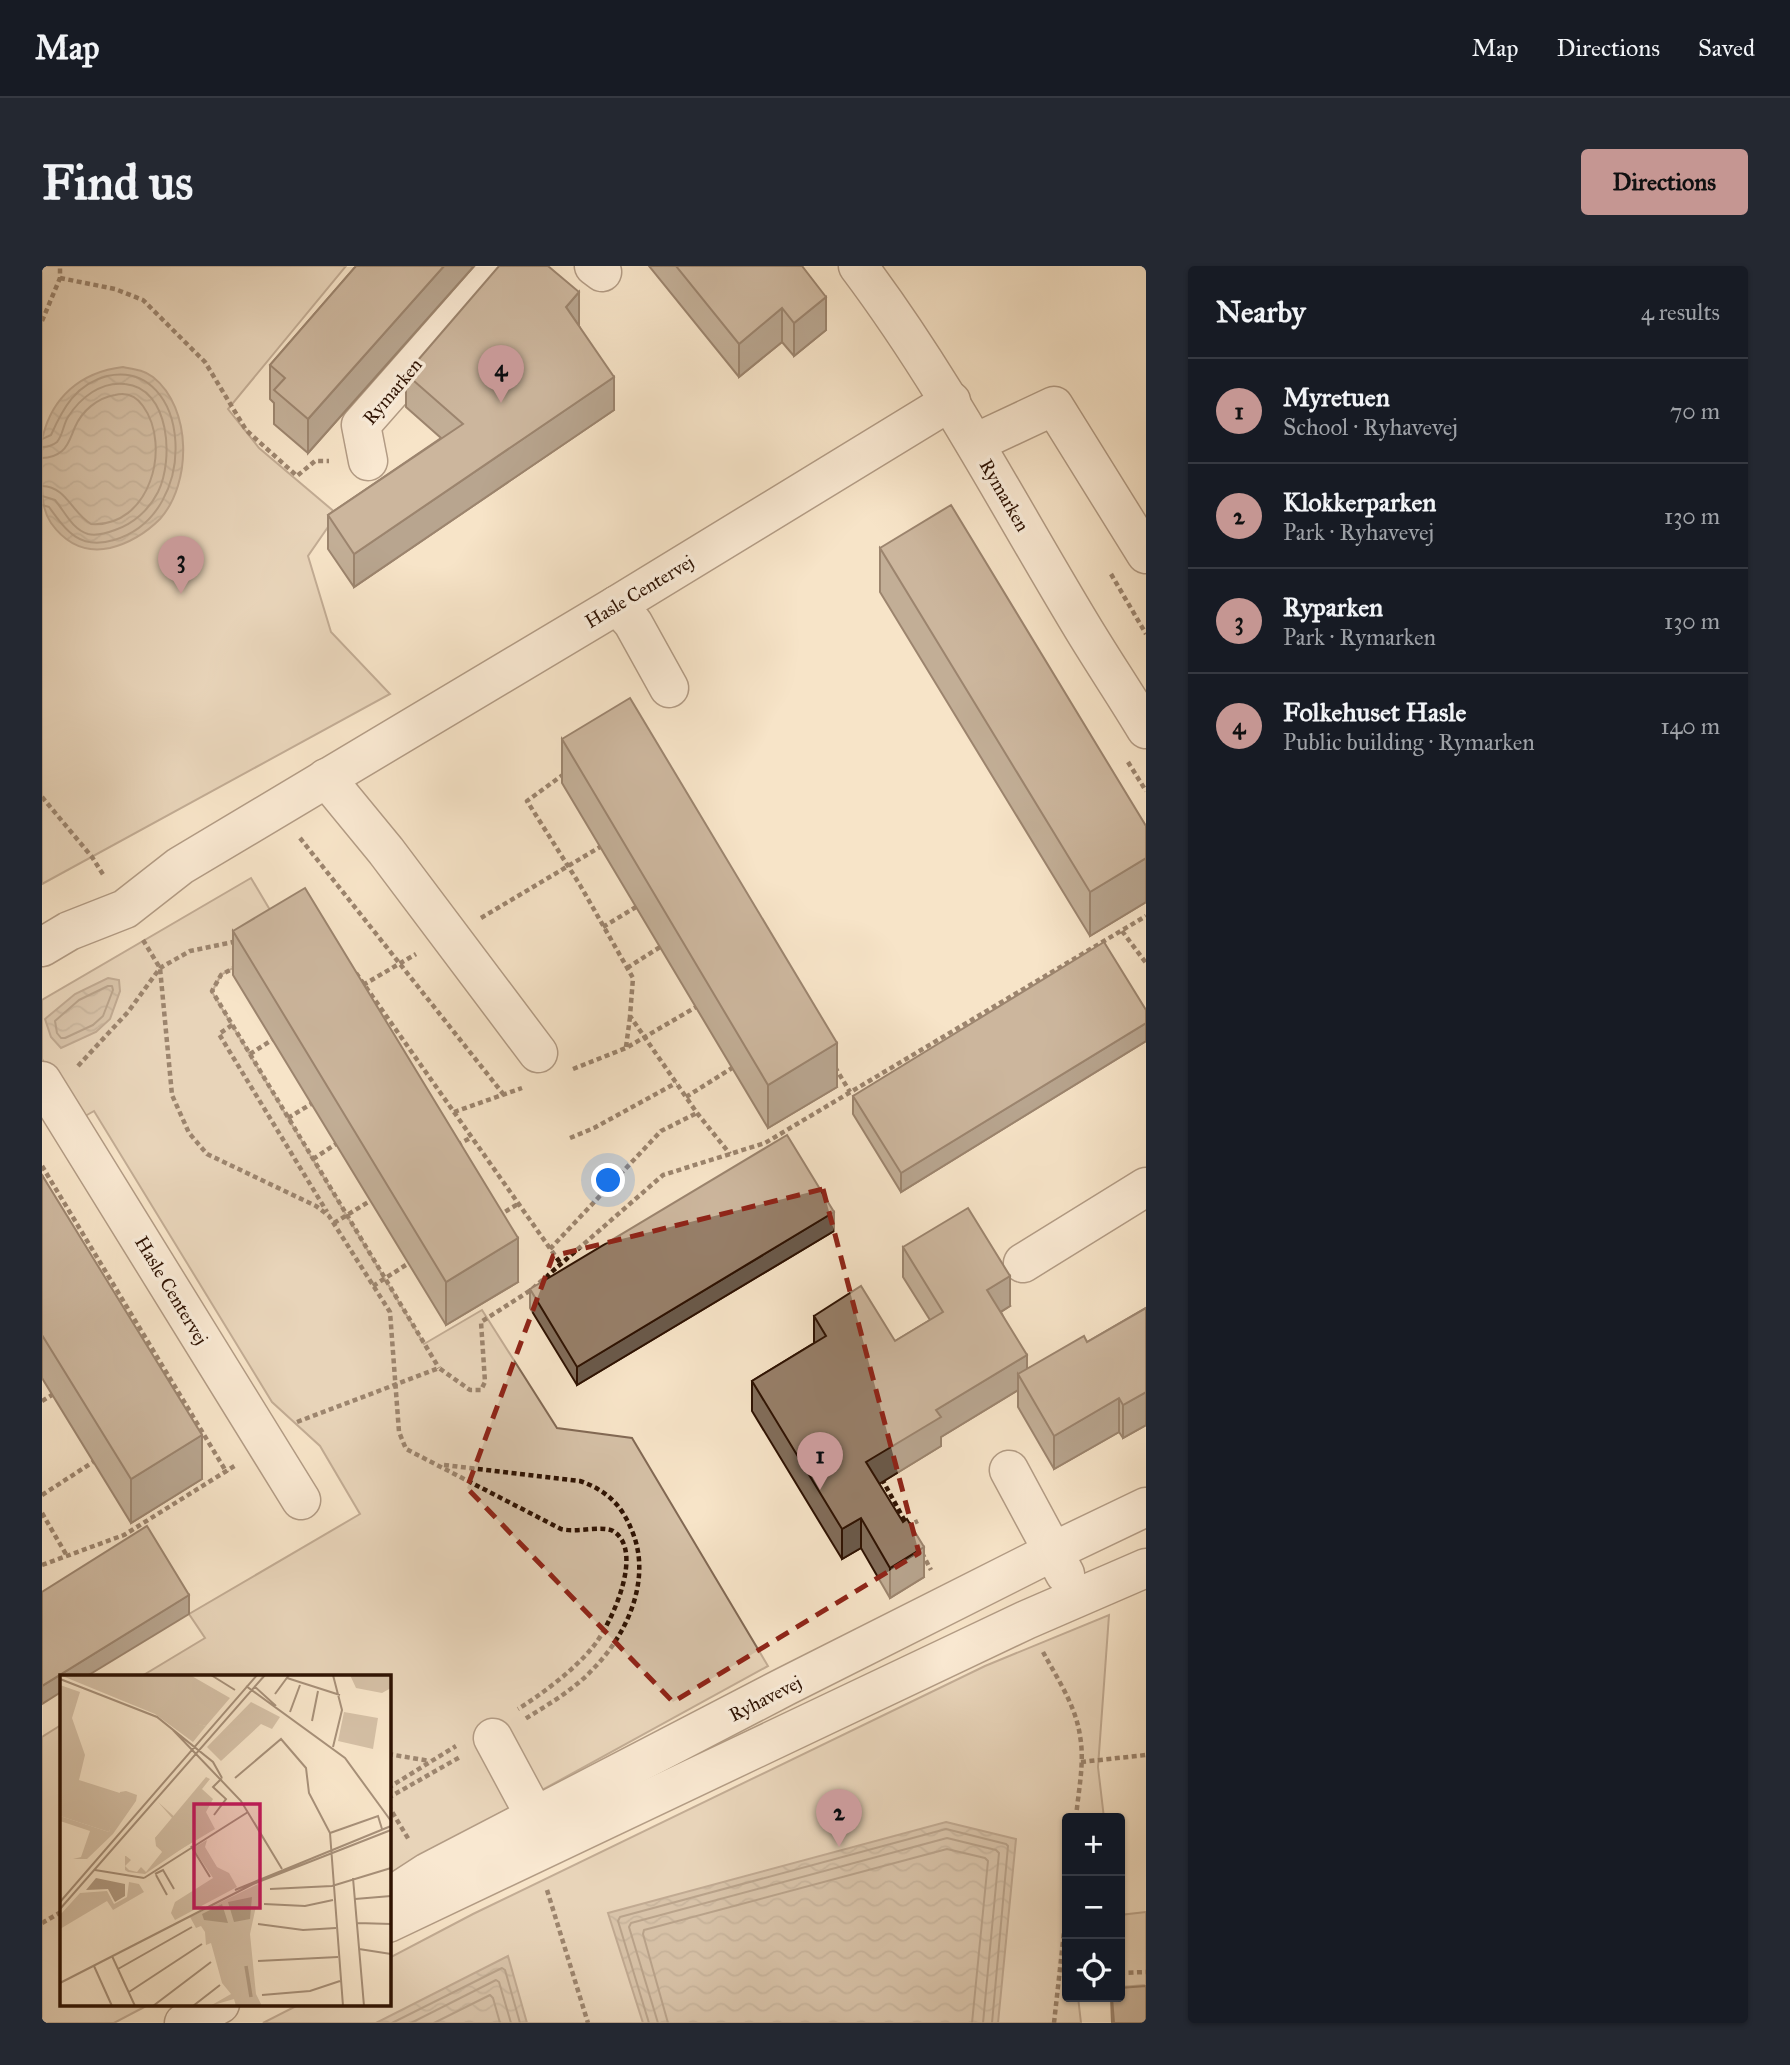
<!DOCTYPE html>
<html lang="en">
<head>
<meta charset="utf-8">
<style>
	:root { --surface:#171b24; --page:#242831; --text:#f1f3f6; --muted:#9ea1a6; --line:#363941; --accent:#c59692 }
	body { margin:0; font-family:"IM FELL Great Primer",serif; background:var(--page); color:var(--text) }
	.controls { position:absolute; right:21px; bottom:21px; display:grid; overflow:hidden; border-radius:7px; box-shadow:0 2px 5px #0004 }
	.controls button { width:63px; height:63px; display:grid; place-items:center; padding:0; border:0; border-bottom:2px solid var(--line); background:var(--surface); color:var(--text); font:35px sans-serif }
	.you { position:absolute; left:567px; top:915px; width:24px; height:24px; margin:-18px; border:5px solid #fff; border-radius:50%; background:#1a73e8; box-shadow:0 0 0 10px #1a73e833 }
	.badge { display:grid; place-items:center; width:46px; height:46px; border-radius:50%; background:var(--accent); color:#111; font-size:23px; font-weight:700 }
	.pin { position:absolute; translate:-50% -58px; filter:drop-shadow(0 2px 4px #0008) }
	.pin::after { content:''; position:absolute; top:37px; width:24px; height:21px; background:inherit; clip-path:polygon(0 0,100% 0,50% 100%) }
	.list { margin:0; padding:0; list-style:none }
	h2 { display:flex; justify-content:space-between; align-items:center; height:91px; margin:0; padding:0 28px; font-size:30px }
	h2 small { font-size:23px; font-weight:400; color:var(--muted) }
	.list li { display:grid; grid-template-columns:46px 1fr auto; gap:21px; align-items:center; box-sizing:border-box; height:105px; padding:0 28px; border-top:2px solid var(--line) }
	.list b { display:block; font-size:26px; white-space:nowrap }
	.list p { margin:0; font-size:23px; white-space:nowrap; color:var(--muted) }
	.list em { font-size:23px; font-style:normal; color:var(--muted) }
	.icon { flex:none; width:38px; height:38px; fill:none; stroke:currentColor; stroke-width:2; stroke-linecap:round; stroke-linejoin:round }
	.map { position:relative; flex:none; width:1104px; height:1757px; overflow:hidden; border-radius:7px }
	header { display:flex; align-items:center; gap:42px; box-sizing:border-box; height:98px; padding:0 35px; background:var(--surface); border-bottom:2px solid var(--line) }
	header strong { font-size:33px }
	nav { display:flex; gap:38px; margin-inline-start:auto; font-size:24px }
	.intro { display:flex; align-items:center; justify-content:space-between; box-sizing:border-box; height:168px; padding:0 42px }
	h1 { margin:0; font-size:49px }
	.button { padding:18px 32px; border-radius:7px; background:var(--accent); color:#111; font-size:24px; font-weight:700 }
	main { display:flex; gap:42px; padding:0 42px }
	aside { flex:1; background:var(--surface); border-radius:7px; box-shadow:0 2px 5px #0004 }
	.map>svg:first-child { display:block }
	.green { fill:#d5c0a6; stroke:#826954; stroke-width:2 }
	.water { fill:url(#water-waves); stroke:#7e6551; stroke-width:2 }
	.lines { fill:none; stroke-linecap:round; stroke-linejoin:round }
	.shore { stroke:#705844; stroke-width:2 }
	.minor-casing { stroke:#604634; stroke-width:41 }
	.path { stroke:#2e1202; stroke-width:4.5; stroke-dasharray:5 3.5; stroke-linecap:butt }
	.minor { stroke:#faeddb; stroke-width:38 }
	.wall { fill:#826d5a; stroke:#2e1202; stroke-width:2 }
	.shaded-wall { fill:#6a594a; stroke:#2e1202; stroke-width:2 }
	.building { fill:#977f69; stroke:#2e1202; stroke-width:2 }
	.marked { fill:none; stroke:#8f2418; stroke-width:5; stroke-dasharray:14 9; stroke-linejoin:round }
	.labels { text-anchor:middle; stroke-width:7; stroke-linejoin:round; paint-order:stroke }
	.street-label { font-size:19px; fill:#2e1202; stroke:#faeddb }
	.inset-river { fill:none; stroke:#b39d85; stroke-width:3.5 }
	.inset-road { fill:none; stroke:#a79079; stroke-width:2 }
	.view { fill:#c2185b; fill-opacity:0.15; stroke:#c2185b; stroke-width:3.5 }
	.inset-edge { fill:none; stroke:#2e1202; stroke-width:3.5 }
</style>
</head>
<body>
<header>
<strong>Map</strong>
<nav><a>Map</a><a>Directions</a><a>Saved</a></nav>
</header>
<div class="intro"><h1>Find us</h1><a class="button">Directions</a></div>
<main>
<div class="map">
<svg width="1104" height="1757" viewBox="0 0 1104 1757">
	<defs>
		<pattern id="water-waves" width="16" height="10" patternUnits="userSpaceOnUse" patternTransform="scale(1.75)"><rect width="16" height="10" fill="#b39d85"/><path d="M0 5q4-4 8 0t8 0" fill="none" stroke="#927f6b"/></pattern>
	</defs>
	<rect width="100%" height="100%" fill="#f7e4c8"/>
	<filter id="stains"><feTurbulence type="fractalNoise" baseFrequency=".00286" numOctaves="4"/><feColorMatrix values="0 0 0 0 .2 0 0 0 0 .09 0 0 0 0 .02 0 0 0 .5 -.17"/></filter>
	<radialGradient id="worn" r=".72"><stop offset=".6" stop-color="#630" stop-opacity="0"/><stop offset="1" stop-color="#630" stop-opacity=".3"/></radialGradient>
	<g class="green">
		<polygon points="0,0 304,0 186,143 217,182 295,248 266,290 289,366 348,428 0,618"/>
		<polygon points="209,612 244,671 179,709 170,726 382,1078 440,1044 515,1162 590,1172 726,1400 347,1608 346,1410 100,1410 163,1372 147,1348 318,1248 278,1180 230,1136 52,845 38,853 0,793 0,734"/>
		<polygon points="1067,1349 1056,1501 1062,1552 1025,1552 1025,1731 1036,1731 1039,1757 221,1757 258,1738 346,1738 347,1692 431,1648 943,1400"/>
		<polygon points="19,1459 19,1738 108,1738 72,1757 0,1757 0,1471"/>
		<polygon points="1104,1646 1104,1719 1078,1721 1078,1649"/>
	</g>
	<g class="water">
		<path d="M81 101C91 103 102 104 111 111 150 142 150 217 118 253 104 267 88 277 68 282 44 287 24 278 9 257 0 244 0 228 0 211 0 199 0 186 0 174 9 131 39 106 81 101Z"/>
		<polygon points="66,712 77,714 78,725 68,753 54,766 19,782 9,771 3,753 33,728"/>
		<polygon points="904,1556 974,1573 956,1757 601,1757 566,1647"/>
		<polygon points="466,1690 485,1757 334,1757"/>
	</g>
	<g class="lines">
		<g class="shore">
			<path d="M0 173 9 169C21 142 34 118 65 110 149 92 161 248 72 274 38 284 25 266 7 241L0 239"/>
			<path d="M0 181C6 181 10 180 15 176 21 169 21 159 26 151 38 132 59 115 83 118 128 122 132 194 116 226 107 244 91 258 73 264 65 267 54 270 46 268 30 263 23 246 13 234L0 230"/>
			<path d="M0 192C8 192 14 190 20 185 27 179 29 170 33 161 40 145 55 132 73 129 85 126 94 130 101 140 130 180 108 262 49 258 29 246 25 221 0 220"/>
			<polygon points="66,720 70,720 71,724 61,750 51,759 23,772 19,772 15,767 13,755 37,734"/>
			<polyline points="350,1757 460,1702 463,1704 478,1757"/>
			<polyline points="369,1757 454,1714 457,1716 469,1757"/>
			<polyline points="392,1757 448,1729 451,1732 458,1757"/>
			<polyline points="607,1757 576,1655 578,1651 904,1563 964,1578 966,1580 950,1757"/>
			<polyline points="616,1757 587,1661 589,1657 905,1572 954,1584 957,1587 941,1757"/>
			<polyline points="626,1757 601,1668 602,1664 905,1583 943,1592 946,1595 930,1757"/>
		</g>
		<defs>
			<g id="minor">
				<polyline points="552,0 560,6"/>
				<path d="M816 0C901 113 966 238 1039 359 1060 394 1083 428 1104 463"/>
				<polyline points="933,177 1012,140 1104,288"/>
				<polyline points="326,195 319,159 459,0"/>
				<polyline points="575,339 591,357 627,422"/>
				<polyline points="284,512 344,585 496,787"/>
				<polyline points="0,681 27,665 83,643 138,600 575,339 909,135"/>
				<polyline points="0,815 259,1234"/>
				<polyline points="981,997 1104,921"/>
				<polyline points="967,1204 1023,1308"/>
				<polyline points="451,1472 494,1552"/>
				<polyline points="346,1632 386,1606 744,1420 1012,1285 1104,1241"/>
				<polyline points="346,1657 984,1354 1104,1302"/>
				<polyline points="142,1757 178,1738"/>
			</g>
		</defs>
		<use href="#minor" class="minor-casing"/>
		<g class="path">
			<polyline points="18,12 73,23 101,34 163,96 204,164 255,210 273,195 287,195"/>
			<polyline points="0,55 18,12 18,0"/>
			<polyline points="1069,308 1104,368"/>
			<polyline points="1086,496 1104,525"/>
			<polyline points="522,508 485,535 538,619 591,712 588,750 655,847 688,888"/>
			<polyline points="0,531 50,591 62,610"/>
			<polyline points="258,572 462,829"/>
			<polyline points="439,652 558,581"/>
			<polyline points="561,661 594,641"/>
			<polyline points="1080,665 1104,697"/>
			<path d="M101 674 118 702 130 829 147 867 165 888 274 940 287 950 348 1046 357 1166 364 1183 519 1263C535 1267 560 1259 571 1265 604 1285 568 1361 550 1382 532 1404 500 1428 476 1443"/>
			<polyline points="195,700 179,709 170,725 397,1102"/>
			<polyline points="585,702 618,681"/>
			<polyline points="314,707 519,998"/>
			<polyline points="321,719 374,688"/>
			<polyline points="190,759 177,768 285,946"/>
			<polyline points="584,781 588,751"/>
			<polyline points="208,788 230,774"/>
			<polyline points="36,800 86,746 118,702 148,685 196,675"/>
			<polyline points="793,801 808,826"/>
			<polyline points="531,803 584,782 654,741"/>
			<polyline points="644,831 690,802"/>
			<polyline points="412,846 480,822"/>
			<polyline points="246,852 269,838"/>
			<polyline points="528,872 552,862 634,817"/>
			<polyline points="415,879 430,871"/>
			<polyline points="271,893 294,878"/>
			<polyline points="0,900 185,1207"/>
			<polyline points="456,950 476,938"/>
			<polyline points="292,957 328,935"/>
			<polyline points="508,983 619,865 655,847"/>
			<polyline points="331,1020 367,997"/>
			<polyline points="0,1135 10,1129"/>
			<polyline points="255,1156 397,1102 428,1124 439,1124 443,1116 439,1056 489,1024 621,909 723,877 1104,650"/>
			<path d="M402 1199 538 1215C564 1224 580 1239 590 1265 610 1312 586 1367 552 1402 533 1423 507 1438 483 1453"/>
			<polyline points="840,1213 866,1261"/>
			<polyline points="0,1229 51,1196"/>
			<polyline points="0,1247 25,1290"/>
			<polyline points="865,1260 876,1255"/>
			<polyline points="880,1287 889,1304"/>
			<polyline points="0,1299 82,1269 194,1199"/>
			<path d="M1001 1386C1015 1412 1034 1440 1038 1470 1043 1497 1036 1526 1034 1552"/>
			<polyline points="346,1488 388,1495"/>
			<polyline points="1039,1496 1104,1489"/>
			<polyline points="346,1522 414,1480"/>
			<polyline points="346,1532 418,1491"/>
			<polyline points="346,1539 367,1574"/>
			<polyline points="505,1624 546,1757"/>
			<polyline points="0,1657 19,1646"/>
			<polyline points="1078,1707 1104,1706"/>
			<polyline points="1012,1757 1025,1639"/>
		</g>
		<use href="#minor" class="minor"/>
	</g>
	<g class="wall">
		<polygon points="314,0 432,0 266,187 232,158 232,137 228,133 228,99"/>
		<polygon points="607,0 760,0 784,64 752,90 740,76 697,111"/>
		<polygon points="537,60 572,144 312,321 286,283 286,249 399,172 364,141 364,108"/>
		<polygon points="838,282 1104,560 1104,636 1048,670 838,326"/>
		<polygon points="520,473 795,821 726,862 520,517"/>
		<polygon points="191,665 476,1016 404,1059 191,709"/>
		<polygon points="1104,744 1104,775 859,926 811,848 811,830"/>
		<polygon points="0,909 160,1213 89,1257 0,1112"/>
		<polygon points="792,965 535,1119 488,1042 488,1023"/>
		<polygon points="861,981 968,1040 959,1046 985,1103 1045,1076 1104,1042 1104,1159 1081,1172 1077,1166 1012,1203 976,1141 976,1124 899,1171 899,1180 837,1218 882,1311 848,1332 819,1282 800,1293 710,1145 710,1115 772,1077 772,1050 853,1075 888,1054 861,1011"/>
		<polygon points="1069,1731 1078,1731 1104,1757 1070,1757"/>
	</g>
	<g class="shaded-wall">
		<polygon points="402,0 432,0 266,187 266,153"/>
		<polygon points="537,26 537,60 524,41"/>
		<polygon points="784,31 784,64 752,90 752,57"/>
		<polygon points="740,42 740,76 697,111 697,78"/>
		<polygon points="572,111 572,144 312,321 312,288"/>
		<polygon points="1104,592 1104,636 1048,670 1048,626"/>
		<polygon points="1104,757 1104,775 859,926 859,907"/>
		<polygon points="795,777 795,821 726,862 726,819"/>
		<polygon points="792,946 792,965 535,1119 535,1101"/>
		<polygon points="476,972 476,1016 404,1059 404,1016"/>
		<polygon points="968,1010 968,1040 945,1054 945,1024"/>
		<polygon points="985,1089 985,1119 976,1108 976,1124 899,1171 899,1180 824,1226 824,1196 894,1144"/>
		<polygon points="1104,1126 1104,1159 1081,1172 1081,1139"/>
		<polygon points="1077,1132 1077,1166 1012,1203 1012,1170"/>
		<polygon points="160,1169 160,1213 89,1257 89,1213"/>
		<polygon points="819,1252 819,1282 800,1293 800,1263"/>
		<polygon points="882,1281 882,1311 848,1332 848,1302"/>
		<polygon points="147,1329 147,1348 45,1410 19,1410 19,1426 0,1438 0,1420"/>
	</g>
	<g class="building">
		<polygon points="314,0 402,0 266,153 232,124 243,112 228,99"/>
		<polygon points="457,0 506,0 537,26 524,41 572,111 312,288 286,249 421,158 364,108"/>
		<polygon points="634,0 760,0 784,31 752,57 740,42 697,78"/>
		<polygon points="909,239 1104,560 1104,592 1048,626 838,282"/>
		<polygon points="588,432 795,777 726,819 520,473"/>
		<polygon points="263,622 476,972 404,1016 191,665"/>
		<polygon points="1062,676 1104,744 1104,757 859,907 811,830"/>
		<polygon points="745,869 792,946 535,1101 488,1023"/>
		<polygon points="0,909 160,1169 89,1213 0,1069"/>
		<polygon points="926,942 968,1010 945,1024 985,1089 894,1144 899,1151 824,1196 861,1256 865,1253 882,1281 848,1302 819,1252 800,1263 710,1115 784,1070 772,1050 819,1020 853,1075 901,1046 861,981"/>
		<polygon points="1104,1042 1104,1126 1081,1139 1077,1132 1012,1170 976,1108 1042,1070 1045,1076"/>
		<polygon points="105,1260 147,1329 0,1420 0,1326"/>
		<polygon points="1104,1720 1104,1757 1072,1757 1070,1731 1078,1731 1078,1722"/>
	</g>
	<path d="M0 0H1104V1757H0ZM781 923 877 1287 631 1436 425 1222 511 990Z" fill="#f7e4c8" fill-opacity=".55" fill-rule="evenodd"/>
	<path class="marked" d="M781 923 877 1287 631 1436 425 1222 511 990Z"/>
	<g class="labels">
		<g class="street-label">
			<text transform="translate(350 125) rotate(-50)" y="7">Rymarken</text>
			<text transform="translate(963 229) rotate(60)" y="7">Rymarken</text>
			<text transform="translate(597 325) rotate(-31)" y="7">Hasle Centervej</text>
			<text transform="translate(130 1024) rotate(59)" y="7">Hasle Centervej</text>
			<text transform="translate(723 1432) rotate(-27)" y="7">Ryhavevej</text>
		</g>
	</g>
	<g transform="translate(18 1409)">
		<rect width="331" height="331" fill="#f7e4c8"/>
		<path d="M95 39 107 40 146 51 133 67ZM69 207 79 209 84 217 53 235 47 226 0 254V240L20 218 47 216 54 229 67 222Z" fill="#d5c0a6"/>
		<path d="M66 116 77 120 76 126 53 159 27 184H13L21 182 30 156 0 146V141L49 157 60 117ZM98 127 117 144 133 166 85 199 68 197 65 195V181H66L71 185 65 191 69 195 77 197 81 192 86 197 102 177 95 163 113 144Z" fill="#d5c0a6"/>
		<path d="M284 37 318 43 313 74 278 66Z" fill="#d5c0a6"/>
		<path d="M0 0H130L170 23 146 51 95 39ZM290 0H331V13L322 18 296 13ZM0 10 20 17 12 43 25 80 19 105 63 119 49 157 0 141ZM191 27 220 42 212 54 201 49 161 86 147 72ZM146 102 150 104 142 114 153 124 146 137 155 154 108 182 96 171 95 163ZM147 165 145 172 157 192 169 198 177 212 115 245 111 238 115 227 153 203 133 173ZM198 209 201 231H196L190 259 196 319 202 331H176L174 324 150 331 171 319 162 308 151 268 146 270 145 257 141 251 136 253 130 242Z" fill="#d5c0a6"/>
		<path d="M36 203 65 209V221L55 227 48 214 26 215ZM192 222 190 244 174 247 168 227ZM162 229 168 248 144 245 142 239Z" fill="#b39d85"/>
		<path class="inset-river" d="M186 291 191 322"/>
		<path class="inset-road" d="M151 0 175 15M227 3 280 20M0 4 97 42 153 87 162 103M186 11 285 83 331 146M194 11 216 31M215 19 229 0M230 37 240 10M252 46 258 16M113 55 181 126 222 194M273 72 282 35 273 0M175 103 221 64 246 93 249 118 270 158 283 331M154 140 166 124 153 112 162 103M270 158 318 141 322 154M131 171 150 202M35 195 84 203M95 199 103 195 114 214M96 200 107 220M84 203 188 137M293 203 304 331M210 214 272 211 331 193M175 215 331 151M295 224 331 221M0 227 197 0M204 229 245 231 273 225M0 234 205 0M297 248 331 249M198 249 243 255 276 253M299 274 331 279M52 281 75 331M198 286 278 282M34 291 52 331M58 294 132 252M0 308 193 209 331 155M69 317 142 269M202 320 250 316 280 306M93 331 151 287M133 331 160 310"/>
		<path class="view" d="M134 129H200V233H134Z"/>
		<rect width="331" height="331" class="inset-edge"/>
	</g>
	<rect width="100%" height="100%" filter="url(#stains)"/>
	<rect width="100%" height="100%" fill="url(#worn)"/>
</svg>
<div class="controls">
<button>+</button>
<button>−</button>
<button><svg class="icon" aria-label="locate" viewBox="0 0 24 24"><circle cx="12" cy="12" r="6"/><path d="M12 2v4M12 18v4M2 12h4M18 12h4"/></svg></button>
</div>
<div class="you"></div>
<div class="pin badge" style="left:778px;top:1224px">1</div>
<div class="pin badge" style="left:797px;top:1581px">2</div>
<div class="pin badge" style="left:139px;top:328px">3</div>
<div class="pin badge" style="left:459px;top:137px">4</div>
</div>
<aside>
<h2>Nearby<small>4 results</small></h2>
<ul class="list">
<li><span class="badge">1</span><div><b>Myretuen</b><p>School · Ryhavevej</p></div><em>70 m</em></li>
<li><span class="badge">2</span><div><b>Klokkerparken</b><p>Park · Ryhavevej</p></div><em>130 m</em></li>
<li><span class="badge">3</span><div><b>Ryparken</b><p>Park · Rymarken</p></div><em>130 m</em></li>
<li><span class="badge">4</span><div><b>Folkehuset Hasle</b><p>Public building · Rymarken</p></div><em>140 m</em></li>
</ul>
</aside>
</main>
</body>
</html>
